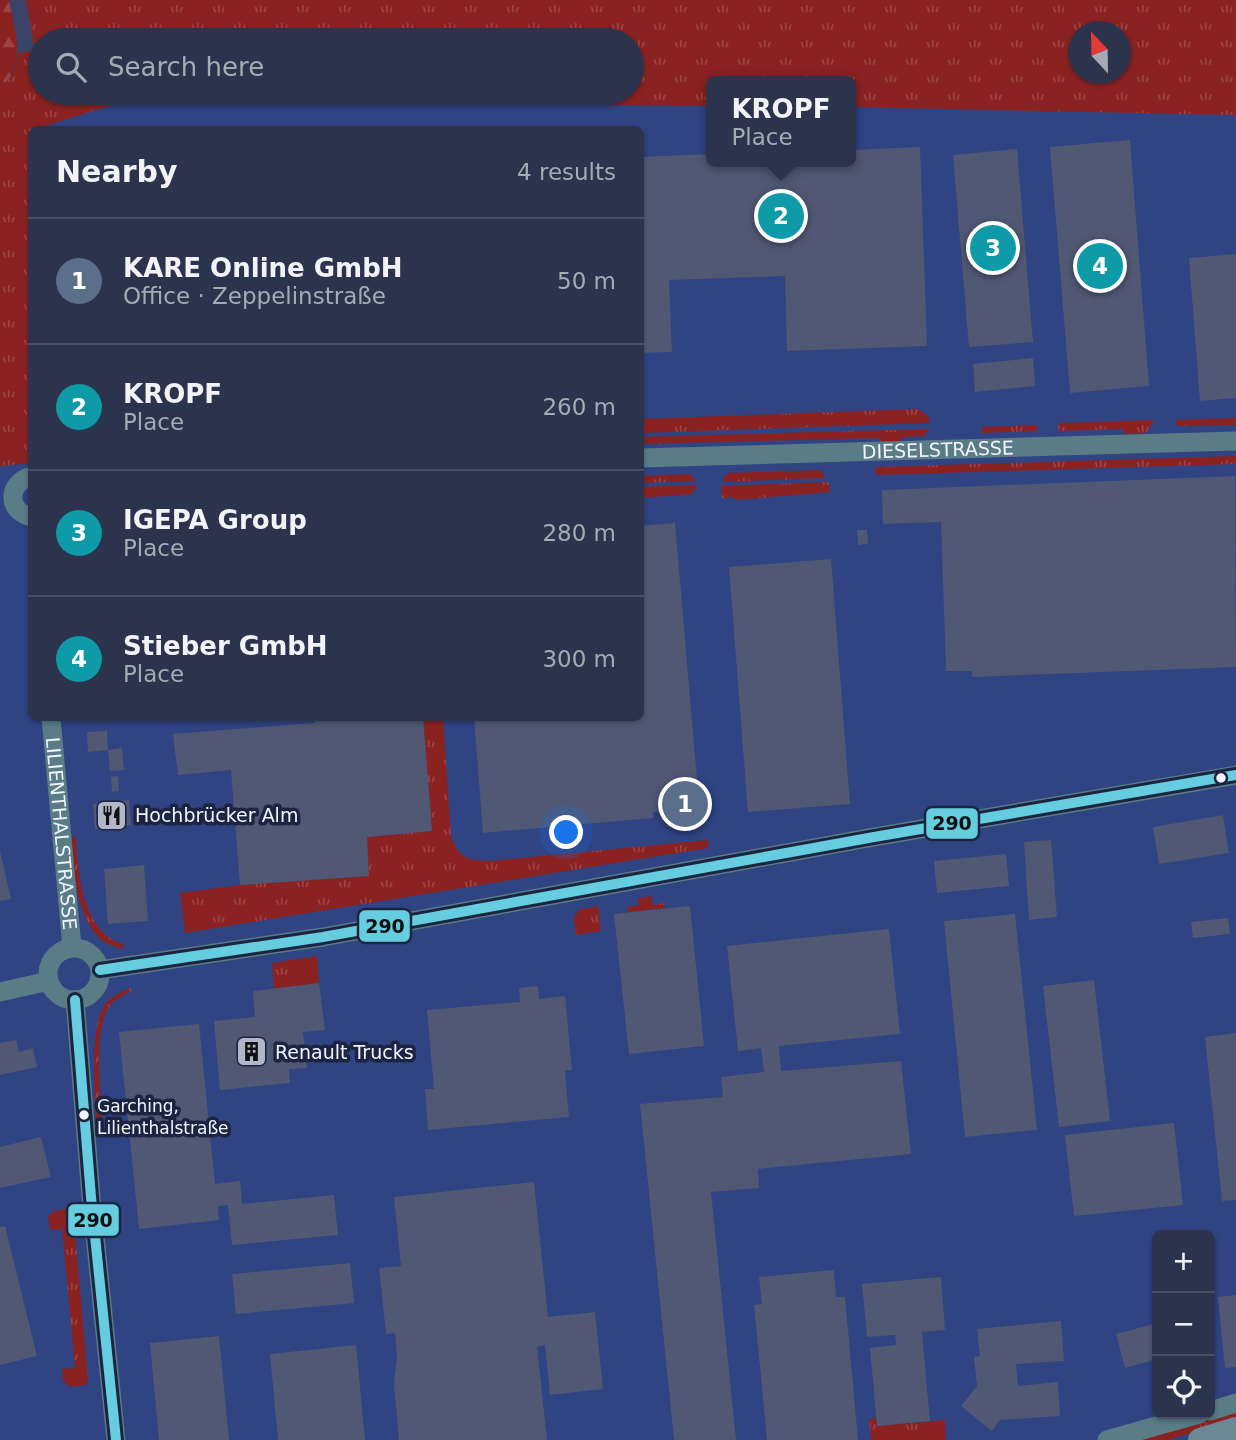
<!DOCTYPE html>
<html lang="en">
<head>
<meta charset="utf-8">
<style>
	:root { --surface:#2c334c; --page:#343b53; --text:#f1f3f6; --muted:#a6aab5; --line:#484e64; --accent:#95b2f1 }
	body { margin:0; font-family:"DejaVu Sans",sans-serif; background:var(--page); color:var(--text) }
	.controls { position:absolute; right:21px; bottom:21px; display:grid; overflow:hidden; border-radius:10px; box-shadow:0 2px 5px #0004 }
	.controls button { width:63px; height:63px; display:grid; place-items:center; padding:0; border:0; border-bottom:2px solid var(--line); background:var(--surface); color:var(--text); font:35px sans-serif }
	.compass { position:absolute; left:1068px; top:21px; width:63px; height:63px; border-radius:50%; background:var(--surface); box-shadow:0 2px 5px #0004; rotate:338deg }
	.you { position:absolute; left:567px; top:833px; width:24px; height:24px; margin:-18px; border:5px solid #fff; border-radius:50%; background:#1a73e8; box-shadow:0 0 0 10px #1a73e833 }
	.badge { display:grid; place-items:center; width:46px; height:46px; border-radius:50%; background:var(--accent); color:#fff; font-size:23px; font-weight:700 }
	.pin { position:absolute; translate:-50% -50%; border:4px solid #fff; box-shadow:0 2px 7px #0006 }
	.popup { position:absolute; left:706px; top:76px; width:150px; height:91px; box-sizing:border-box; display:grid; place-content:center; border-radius:10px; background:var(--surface); filter:drop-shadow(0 2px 5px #0005); font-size:23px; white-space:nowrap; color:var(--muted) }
	.popup b { font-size:26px; color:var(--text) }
	.popup::after { content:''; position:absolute; left:50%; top:100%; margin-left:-14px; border:14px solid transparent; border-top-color:var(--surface) }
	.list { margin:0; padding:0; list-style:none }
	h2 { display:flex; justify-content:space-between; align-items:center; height:91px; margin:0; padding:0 28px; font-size:30px }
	h2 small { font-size:23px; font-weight:400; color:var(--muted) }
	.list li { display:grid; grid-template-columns:46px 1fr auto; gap:21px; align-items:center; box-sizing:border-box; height:126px; padding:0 28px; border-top:2px solid var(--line) }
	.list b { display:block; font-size:26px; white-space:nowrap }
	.list p { margin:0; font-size:23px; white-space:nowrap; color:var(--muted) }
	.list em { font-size:23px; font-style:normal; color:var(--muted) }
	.icon { flex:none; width:38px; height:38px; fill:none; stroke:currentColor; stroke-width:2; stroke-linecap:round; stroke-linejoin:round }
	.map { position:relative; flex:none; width:1236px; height:1440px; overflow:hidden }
	.search { position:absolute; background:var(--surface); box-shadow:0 2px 5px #0004; left:28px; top:28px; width:616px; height:77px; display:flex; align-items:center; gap:18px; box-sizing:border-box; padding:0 24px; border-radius:38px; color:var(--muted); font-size:26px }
	.panel { position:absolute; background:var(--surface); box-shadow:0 2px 5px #0004; left:28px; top:126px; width:616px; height:595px; border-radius:10px }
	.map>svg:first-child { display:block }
	.built { fill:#304383; fill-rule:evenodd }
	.grass { fill:url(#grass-tufts); fill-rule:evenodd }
	.forest { fill:url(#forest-firs) }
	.building { fill:#505874 }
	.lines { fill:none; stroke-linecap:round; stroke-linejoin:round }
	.minor { stroke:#597c86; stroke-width:19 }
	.major { stroke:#6b8895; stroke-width:24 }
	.bus-1-casing { stroke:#1b2541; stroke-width:16 }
	.bus-1 { stroke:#66cce0; stroke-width:10 }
	.bus-dot { fill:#f1f4fc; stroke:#1b2541; stroke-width:2.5 }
	.labels { text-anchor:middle; stroke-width:7; stroke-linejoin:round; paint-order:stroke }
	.bus-label { font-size:17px; fill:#f1f4fc; stroke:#1b2541; text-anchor:start }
	.street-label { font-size:19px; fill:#f1f4fc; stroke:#1b2541 }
	.poi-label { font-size:19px; fill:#f1f4fc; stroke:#1b2541; text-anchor:start }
	.line-badge { stroke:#1b2541; stroke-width:2.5 }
	.pale-badge-label { font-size:19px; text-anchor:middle; font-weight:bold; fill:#111 }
</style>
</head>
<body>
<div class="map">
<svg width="1236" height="1440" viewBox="0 0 1236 1440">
	<defs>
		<pattern id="grass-tufts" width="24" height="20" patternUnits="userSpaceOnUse" patternTransform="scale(1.75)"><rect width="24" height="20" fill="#8a2222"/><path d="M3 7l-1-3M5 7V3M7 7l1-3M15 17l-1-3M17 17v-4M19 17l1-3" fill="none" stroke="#9b4343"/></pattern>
		<pattern id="forest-firs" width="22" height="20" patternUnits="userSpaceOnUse" patternTransform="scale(1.75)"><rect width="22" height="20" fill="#8a2222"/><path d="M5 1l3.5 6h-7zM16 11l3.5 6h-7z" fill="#9b4343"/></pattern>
	</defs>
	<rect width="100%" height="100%" fill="#3a4466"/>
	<path class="built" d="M127 100 711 106V162H851V107L1236 115V1432L1211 1440H0V466L31 463 32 718H640V130H45V126ZM1157 1235H1210V1414H1157Z"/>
	<g class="grass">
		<path d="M26 0H1236V115L851 107V81H711V106L128 100 45 126V129L32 130 31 463 0 466V87C13 78 17 68 18 53L35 51ZM1078 32H1120V74H1078ZM40 40H632V93H40Z"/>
		<polygon points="917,409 929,416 929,423 641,433 641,419"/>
		<polygon points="1236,418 1236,425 1178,426 1175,420"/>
		<polygon points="1154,420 1146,433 1125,434 1123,429 1059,431 1058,423"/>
		<polygon points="1038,425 1036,431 982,433 982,427"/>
		<polygon points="928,429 925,436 904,437 899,442 884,443 877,438 641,444 640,437"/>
		<polygon points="1236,456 1236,464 876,475 875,467"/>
		<polygon points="821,470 825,478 722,482 727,473"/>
		<polygon points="690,474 696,481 641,483 641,476"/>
		<polygon points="829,482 830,492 737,500 732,497 722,498 721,486"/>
		<polygon points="697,485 692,494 641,498 641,487"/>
		<path d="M423 718H443L451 837C460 859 467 860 491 861L708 840V848L185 933 180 893 240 885 368 876 367 837 432 831Z"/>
		<path d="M76 837C78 873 82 932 123 944V949C116 947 109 945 103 941 77 922 73 867 69 838Z"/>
		<polygon points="651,896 653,905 664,903 665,908 628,912 627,907 639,905 638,898"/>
		<polygon points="598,906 601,931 576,935 574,917 579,910"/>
		<polygon points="317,956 319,983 274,989 272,963"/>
		<path d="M131 988 132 991C123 995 114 999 109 1007 94 1027 100 1096 102 1122L96 1121C95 1093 89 1029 104 1006 110 997 120 992 131 988Z"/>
		<polygon points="68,1208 73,1210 88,1380 86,1385 70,1387 63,1381 62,1369 75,1368 62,1229 50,1230 48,1217 52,1212"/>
		<polygon points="1236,1412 1236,1419 1168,1440 1140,1440"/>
		<polygon points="876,1418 877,1426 945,1420 946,1440 871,1440 869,1419"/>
	</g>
	<path class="forest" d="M0 0H9C14 29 29 67 0 87Z"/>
	<g class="building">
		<polygon points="1130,140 1149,386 1070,393 1050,147"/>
		<polygon points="920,147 927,346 787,351 785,276 669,280 672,352 640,353 640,157 711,154 711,162 851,162 851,150"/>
		<polygon points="1017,149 1033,342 969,347 953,155"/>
		<polygon points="1236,254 1236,398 1200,401 1189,258"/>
		<polygon points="1033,358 1035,386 975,392 973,364"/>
		<polygon points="1235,476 1236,667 972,677 972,671 946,671 941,522 883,524 882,490"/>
		<polygon points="675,523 697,779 688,780 689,788 702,787 705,822 667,826 666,811 653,812 653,818 483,833 474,718 640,718 640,526"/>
		<polygon points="857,530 867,530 868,544 858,545"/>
		<polygon points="831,559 850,804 748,812 729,567"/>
		<polygon points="314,718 423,718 432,831 367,837 369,876 240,885 231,770 178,775 173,734 315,723"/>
		<polygon points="107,731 108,750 88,752 87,732"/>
		<polygon points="122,748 124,770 110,771 108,750"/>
		<polygon points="118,776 119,791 112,792 111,777"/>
		<polygon points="129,800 131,825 95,829 93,804"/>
		<polygon points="1223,815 1229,853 1159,864 1153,827"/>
		<polygon points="1051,840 1057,917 1029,920 1024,842"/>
		<polygon points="0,851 11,899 0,901"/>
		<polygon points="1006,854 1009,886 937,893 934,861"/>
		<polygon points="144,865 148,921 108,924 104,869"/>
		<polygon points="690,906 704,1046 629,1054 614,914"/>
		<polygon points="1015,914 1037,1130 965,1137 944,921"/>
		<polygon points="1228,918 1230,934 1193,938 1191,922"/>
		<polygon points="889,929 900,1034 779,1046 781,1071 901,1061 911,1154 758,1169 759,1188 711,1192 736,1440 674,1440 640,1104 723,1097 721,1077 764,1072 761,1048 738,1051 727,946"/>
		<polygon points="1094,980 1110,1121 1059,1127 1043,986"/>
		<polygon points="319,983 325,1030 303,1032 307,1068 289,1069 290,1083 220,1090 214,1021 255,1017 253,991"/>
		<polygon points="538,986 539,999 565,996 572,1070 565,1070 569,1117 428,1130 425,1089 434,1089 427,1010 520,1002 519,988"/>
		<polygon points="199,1024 215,1184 240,1181 242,1204 334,1195 338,1235 232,1245 228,1205 218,1206 219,1220 139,1229 119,1032"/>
		<polygon points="1236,1033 1236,1200 1222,1201 1205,1037"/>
		<polygon points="16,1040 19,1052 33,1048 37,1067 0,1075 0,1043"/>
		<polygon points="1174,1123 1183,1205 1074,1216 1065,1135"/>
		<polygon points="41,1137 51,1177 0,1188 0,1147"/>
		<polygon points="534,1182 548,1317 595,1312 603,1389 550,1395 545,1345 537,1347 547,1440 399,1440 394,1384 397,1356 395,1333 386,1334 379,1268 401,1266 394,1197"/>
		<polygon points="5,1226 37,1356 0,1365 0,1227"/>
		<polygon points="350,1263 354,1303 236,1314 232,1274"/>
		<polygon points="834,1270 836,1297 845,1297 858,1440 767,1440 754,1305 762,1304 759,1277"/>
		<polygon points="941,1277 945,1330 922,1332 930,1421 877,1426 870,1348 896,1345 895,1335 867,1337 862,1284"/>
		<polygon points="1236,1295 1236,1367 1225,1368 1218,1297"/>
		<polygon points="1061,1321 1064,1361 1016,1364 1018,1386 1058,1382 1060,1416 1000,1420 992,1431 961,1406 977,1386 974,1357 980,1356 977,1329"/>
		<polygon points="1157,1323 1157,1359 1125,1368 1116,1334"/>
		<polygon points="219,1336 229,1440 159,1440 150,1343"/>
		<polygon points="356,1345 365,1440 278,1440 270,1354"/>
	</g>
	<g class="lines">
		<g class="minor">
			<path id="s1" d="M640 458 1236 441"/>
			<path d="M32 476C7 482 6 512 32 517"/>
			<path id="s2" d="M51 718 72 947"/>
			<circle cx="74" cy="974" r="26"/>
			<polyline points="100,970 323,937 874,837 1236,775"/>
			<polyline points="0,992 49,981"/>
			<polyline points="75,1000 91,1197 116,1440"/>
			<polyline points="1210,1411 1236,1403"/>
			<polyline points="1107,1440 1199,1414"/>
		</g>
		<polyline class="major" points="1200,1440 1236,1429"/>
		<defs>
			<g id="bus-1">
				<polyline points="100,970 323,937 874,837 1236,775"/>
				<polyline points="75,1000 91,1197 116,1440"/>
			</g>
		</defs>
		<use href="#bus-1" class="bus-1-casing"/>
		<use href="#bus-1" class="bus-1"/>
	</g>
	<defs>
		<symbol id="restaurant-square" viewBox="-11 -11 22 22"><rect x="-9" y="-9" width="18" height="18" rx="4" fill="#b1b6c8" stroke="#1b2541"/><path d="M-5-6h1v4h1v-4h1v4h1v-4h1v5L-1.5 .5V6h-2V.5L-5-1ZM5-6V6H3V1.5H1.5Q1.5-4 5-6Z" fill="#111"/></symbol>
		<symbol id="building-square" viewBox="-11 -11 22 22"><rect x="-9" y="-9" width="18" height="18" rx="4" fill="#b1b6c8" stroke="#1b2541"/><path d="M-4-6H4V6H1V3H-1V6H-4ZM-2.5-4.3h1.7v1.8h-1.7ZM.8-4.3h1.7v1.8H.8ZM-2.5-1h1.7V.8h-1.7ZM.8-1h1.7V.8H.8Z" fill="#111"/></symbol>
	</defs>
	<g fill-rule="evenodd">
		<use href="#restaurant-square" x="94" y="798" width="35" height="35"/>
		<use href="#building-square" x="234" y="1034" width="35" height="35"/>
	</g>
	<g class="bus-dot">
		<circle cx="1221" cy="778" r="6"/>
		<circle cx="84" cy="1115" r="6"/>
	</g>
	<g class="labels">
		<g class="bus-label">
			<text x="97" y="1112">Garching,<tspan x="97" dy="22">Lilienthalstraße</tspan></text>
		</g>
		<g class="street-label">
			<text dy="7" stroke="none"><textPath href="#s1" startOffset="298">DIESELSTRASSE</textPath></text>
			<text dy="7" stroke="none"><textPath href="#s2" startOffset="116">LILIENTHALSTRASSE</textPath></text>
		</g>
		<g class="poi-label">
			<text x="135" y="822">Hochbrücker Alm</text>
			<text x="275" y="1059">Renault Trucks</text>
		</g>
	</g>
	<g class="line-badge">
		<rect x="925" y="807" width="54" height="33" rx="7" fill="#66cce0"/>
		<rect x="358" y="909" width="53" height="34" rx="7" fill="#66cce0"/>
		<rect x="67" y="1203" width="53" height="34" rx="7" fill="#66cce0"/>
	</g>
	<g class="pale-badge-label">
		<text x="952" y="830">290</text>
		<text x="385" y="933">290</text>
		<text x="93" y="1227">290</text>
	</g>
</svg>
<div class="controls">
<button>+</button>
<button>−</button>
<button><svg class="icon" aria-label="locate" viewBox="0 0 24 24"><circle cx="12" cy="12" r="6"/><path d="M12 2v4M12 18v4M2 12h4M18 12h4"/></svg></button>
</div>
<svg class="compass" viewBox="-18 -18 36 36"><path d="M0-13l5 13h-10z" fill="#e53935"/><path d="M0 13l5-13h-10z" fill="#a6aab5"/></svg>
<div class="you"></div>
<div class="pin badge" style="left:685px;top:804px;background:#5c6f8a">1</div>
<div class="pin badge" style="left:781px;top:216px;background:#0f9aa8">2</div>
<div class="popup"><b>KROPF</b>Place</div>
<div class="pin badge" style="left:993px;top:248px;background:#0f9aa8">3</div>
<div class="pin badge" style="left:1100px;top:266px;background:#0f9aa8">4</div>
<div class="search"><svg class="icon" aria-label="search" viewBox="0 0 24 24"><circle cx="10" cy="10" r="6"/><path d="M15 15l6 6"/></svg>Search here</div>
<section class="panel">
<h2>Nearby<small>4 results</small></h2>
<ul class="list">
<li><span class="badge" style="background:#5c6f8a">1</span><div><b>KARE Online GmbH</b><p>Office · Zeppelinstraße</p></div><em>50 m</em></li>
<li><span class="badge" style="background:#0f9aa8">2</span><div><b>KROPF</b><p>Place</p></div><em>260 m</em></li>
<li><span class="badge" style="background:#0f9aa8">3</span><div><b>IGEPA Group</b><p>Place</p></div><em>280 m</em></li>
<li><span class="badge" style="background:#0f9aa8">4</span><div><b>Stieber GmbH</b><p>Place</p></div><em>300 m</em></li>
</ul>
</section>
</div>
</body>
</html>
